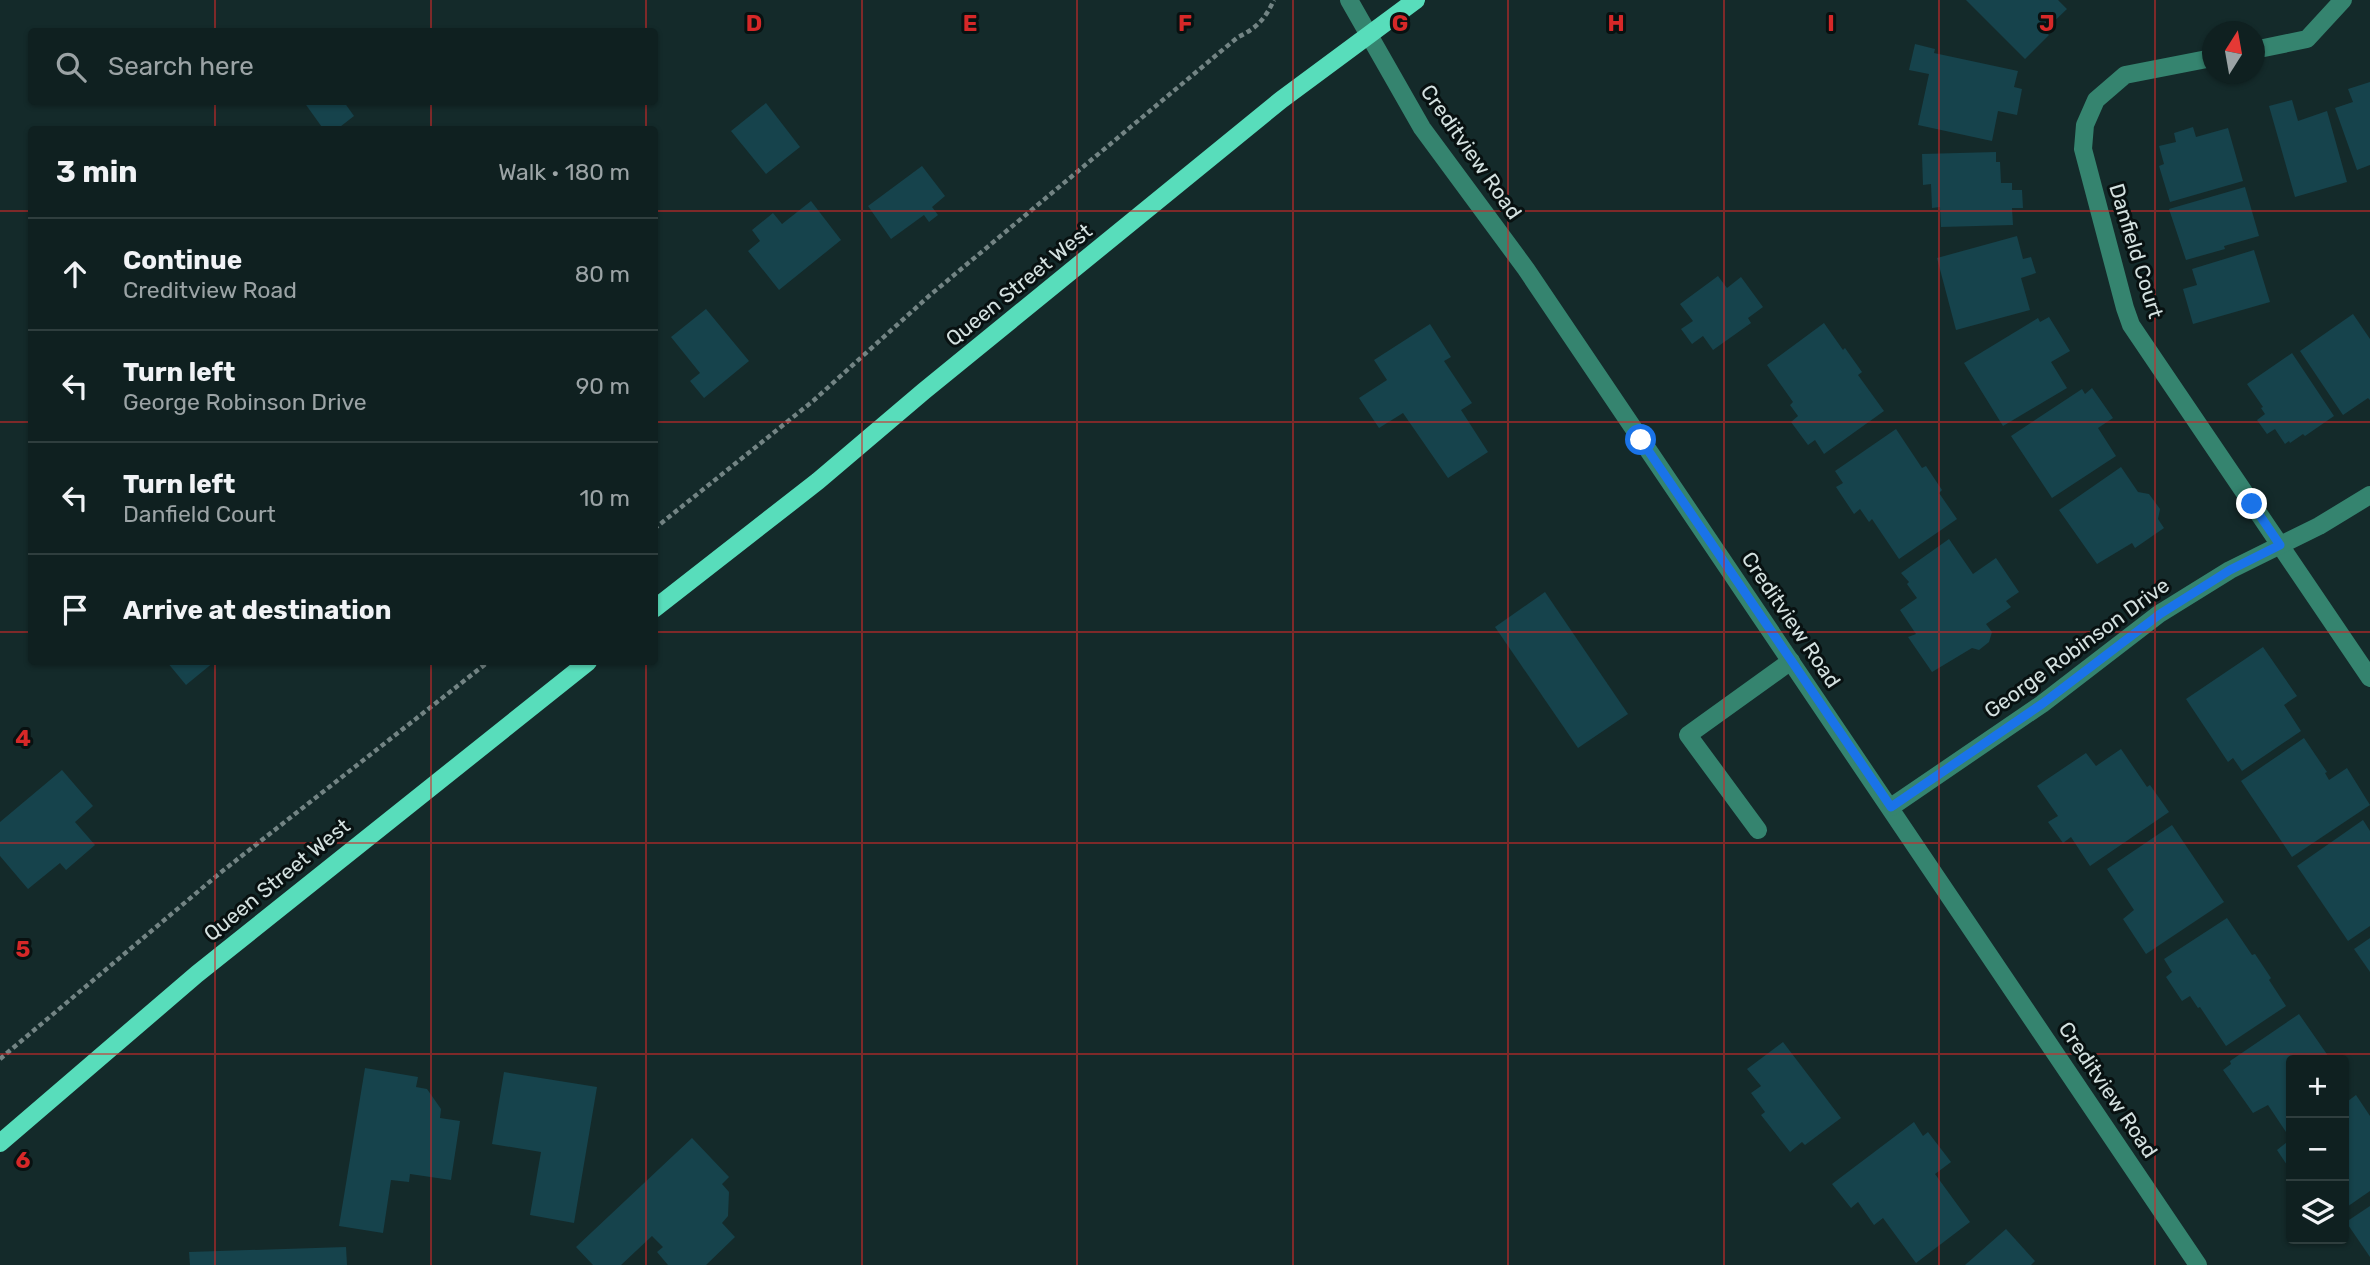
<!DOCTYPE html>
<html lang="en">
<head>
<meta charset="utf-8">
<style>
	:root { --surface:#0f2020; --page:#182829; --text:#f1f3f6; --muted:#9ba3a5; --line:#2f3e3e }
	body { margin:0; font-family:Rubik,sans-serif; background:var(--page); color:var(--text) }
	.controls { position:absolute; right:21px; bottom:21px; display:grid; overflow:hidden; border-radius:7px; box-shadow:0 2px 5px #0004 }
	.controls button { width:63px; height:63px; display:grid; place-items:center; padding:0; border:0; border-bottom:2px solid var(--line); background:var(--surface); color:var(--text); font:35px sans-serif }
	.compass { position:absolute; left:2202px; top:21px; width:63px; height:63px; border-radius:50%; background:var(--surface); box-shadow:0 2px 5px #0004; rotate:11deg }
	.stop { position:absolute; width:21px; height:21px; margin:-16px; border:5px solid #1a73e8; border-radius:50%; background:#fff }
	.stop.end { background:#1a73e8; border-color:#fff; box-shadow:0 2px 7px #0008 }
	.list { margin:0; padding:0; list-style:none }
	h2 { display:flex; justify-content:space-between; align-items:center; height:91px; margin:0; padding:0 28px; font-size:30px }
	h2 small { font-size:23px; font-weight:400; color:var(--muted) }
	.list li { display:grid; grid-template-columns:46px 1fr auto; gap:21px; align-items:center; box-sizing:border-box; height:112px; padding:0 28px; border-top:2px solid var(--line) }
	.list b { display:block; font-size:26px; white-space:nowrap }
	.list p { margin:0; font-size:23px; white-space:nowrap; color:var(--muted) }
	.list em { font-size:23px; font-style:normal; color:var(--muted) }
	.icon { flex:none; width:38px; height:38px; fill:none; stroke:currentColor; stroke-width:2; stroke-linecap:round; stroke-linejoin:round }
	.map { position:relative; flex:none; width:2370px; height:1265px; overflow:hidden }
	.search { position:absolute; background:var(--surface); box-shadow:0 2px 5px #0004; left:28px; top:28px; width:630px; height:77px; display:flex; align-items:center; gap:18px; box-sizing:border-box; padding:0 24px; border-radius:7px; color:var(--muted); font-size:26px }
	.panel { position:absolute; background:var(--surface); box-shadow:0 2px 5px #0004; left:28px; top:126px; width:630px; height:539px; border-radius:7px }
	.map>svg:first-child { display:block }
	.building { fill:#16434c }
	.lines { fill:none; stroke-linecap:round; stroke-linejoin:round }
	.path { stroke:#738484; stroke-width:4.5; stroke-dasharray:5 3.5; stroke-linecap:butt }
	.minor { stroke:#35846f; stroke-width:18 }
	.major { stroke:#58ddbb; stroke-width:18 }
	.route { stroke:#1a73e8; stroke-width:9 }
	.grid { fill:none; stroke:#d62828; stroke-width:2; stroke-opacity:0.55 }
	.labels { text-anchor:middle; stroke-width:6; stroke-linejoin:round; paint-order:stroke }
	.street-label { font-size:21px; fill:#d4e1e0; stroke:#081111 }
	.grid-label { font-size:23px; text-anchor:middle; font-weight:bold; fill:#d62828; stroke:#081111; stroke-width:6; stroke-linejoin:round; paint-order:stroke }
</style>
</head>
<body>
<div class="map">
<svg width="2370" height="1265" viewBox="0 0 2370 1265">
	<rect width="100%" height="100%" fill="#142a2a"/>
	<g class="building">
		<polygon points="1966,0 2058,0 2067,9 2044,31 2049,35 2025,59"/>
		<polygon points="1915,44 1935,49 1934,53 2018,71 2014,87 2022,89 2017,115 1998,111 1992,141 1918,125 1929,74 1909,70"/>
		<polygon points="2370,82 2370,165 2357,170 2335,108 2353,102 2348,89"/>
		<polygon points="2292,100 2298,121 2327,111 2347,182 2295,197 2269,106"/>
		<polygon points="304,102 344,102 354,116 336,130 324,130"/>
		<polygon points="766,103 800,147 766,174 731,131"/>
		<polygon points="2193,127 2196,137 2228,128 2243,181 2170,202 2159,166 2164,164 2159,146 2176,142 2174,133"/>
		<polygon points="1996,152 1996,162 2000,162 2001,183 2012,183 2012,190 2022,190 2023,208 2012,208 2013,225 1941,227 1940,207 1932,208 1931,184 1923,185 1922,154"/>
		<polygon points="922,166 945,196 932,207 938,215 929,222 924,215 891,239 868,206"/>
		<polygon points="2245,187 2259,236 2224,246 2225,249 2186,260 2169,209"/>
		<polygon points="811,201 841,240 779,290 748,251 760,241 752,230 773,213 782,224"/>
		<polygon points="2017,236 2023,259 2031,257 2036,273 2021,278 2030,310 1956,330 1937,258"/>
		<polygon points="2254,250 2270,302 2193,324 2183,289 2197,285 2192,269"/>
		<polygon points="1718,276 1727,288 1741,277 1763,307 1748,318 1751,323 1713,350 1703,336 1692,344 1681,329 1693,321 1680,304"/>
		<polygon points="706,309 749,361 704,398 690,381 700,373 671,337"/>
		<polygon points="2353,314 2370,339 2370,400 2368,398 2343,415 2300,351"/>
		<polygon points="2049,317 2070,351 2051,362 2067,388 2003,426 1964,363 2038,318 2040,322"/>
		<polygon points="1824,323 1843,350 1845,348 1862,372 1858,375 1884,411 1824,454 1815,440 1808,445 1791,422 1798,416 1790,405 1793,402 1767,365"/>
		<polygon points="1430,324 1451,357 1444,361 1472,403 1461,410 1488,452 1448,478 1403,413 1379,428 1359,398 1387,380 1374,360"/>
		<polygon points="2292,353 2334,416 2305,436 2303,434 2290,443 2289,441 2285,444 2275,429 2267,434 2257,420 2265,414 2261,408 2263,407 2247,384"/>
		<polygon points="2092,388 2113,418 2098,428 2116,456 2052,498 2011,436 2082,389 2085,394"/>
		<polygon points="1896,429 1922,468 1926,466 1942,490 1939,493 1957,519 1899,559 1872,519 1869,522 1860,509 1854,514 1836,487 1843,483 1835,471"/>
		<polygon points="2121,467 2138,492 2149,494 2160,509 2158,519 2164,528 2135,548 2132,543 2097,564 2059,510"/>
		<polygon points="1949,539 1973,574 1996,558 2019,592 2006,601 2011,607 1986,624 1992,632 1989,642 1979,650 1972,648 1932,672 1908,637 1916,634 1900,610 1917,598 1907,584 1909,582 1901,573"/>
		<polygon points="1545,592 1628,714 1578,748 1495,627"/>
		<polygon points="2263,647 2297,696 2284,705 2301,731 2242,771 2233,758 2228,762 2186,699"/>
		<polygon points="167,662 214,662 186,685"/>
		<polygon points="2304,738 2327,772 2325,773 2329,780 2347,768 2370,805 2292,857 2241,781"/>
		<polygon points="2121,749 2147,787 2150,785 2169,812 2090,866 2071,837 2063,843 2048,822 2058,816 2037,786 2086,753 2096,766"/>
		<polygon points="62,770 93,806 75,822 95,845 66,870 60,863 28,889 0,856 0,822"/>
		<polygon points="2363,820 2370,831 2370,926 2348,941 2297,866"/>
		<polygon points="2172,825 2224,902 2146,954 2123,919 2134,910 2107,869"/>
		<polygon points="2227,918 2252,955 2255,954 2271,978 2269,980 2286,1006 2226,1046 2200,1007 2198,1008 2190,996 2182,1001 2166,977 2172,972 2164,959"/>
		<polygon points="2370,938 2370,972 2354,949"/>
		<polygon points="2299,1014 2331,1060 2291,1060 2291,1128 2286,1132 2268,1105 2253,1113 2223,1070 2231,1064 2230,1061"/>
		<polygon points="1783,1042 1841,1118 1805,1145 1802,1142 1790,1152 1761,1115 1765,1112 1751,1093 1761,1086 1747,1069"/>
		<polygon points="365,1068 418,1077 416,1087 427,1089 441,1109 440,1118 460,1121 451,1180 410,1174 409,1182 391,1180 383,1233 339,1226"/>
		<polygon points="504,1072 597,1087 574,1223 530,1215 541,1152 492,1144"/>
		<polygon points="2356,1095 2370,1116 2370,1191 2344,1209 2344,1104"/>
		<polygon points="1914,1122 1923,1136 1928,1132 1951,1162 1935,1174 1970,1222 1916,1263 1883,1218 1874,1225 1858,1202 1851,1208 1832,1184"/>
		<polygon points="692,1138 729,1177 722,1184 729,1192 728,1216 722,1223 735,1237 706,1265 668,1265 657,1252 663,1247 652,1236 621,1265 593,1265 576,1247"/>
		<polygon points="2291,1139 2291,1171 2277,1150"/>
		<polygon points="2370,1206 2370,1257 2346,1222"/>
		<polygon points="2006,1229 2035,1261 2031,1265 1965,1265"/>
		<polygon points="346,1247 347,1265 190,1265 189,1252"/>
	</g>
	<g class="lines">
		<g class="path">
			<path d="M654 529 813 401 929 296 1238 37C1257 28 1265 19 1274 0"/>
			<polyline points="0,1059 220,873 488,662"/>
		</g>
		<g class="minor">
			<polyline points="1349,0 1422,128 1526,269 2198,1265"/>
			<polyline points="2254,50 2307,39 2343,0"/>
			<polyline points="2212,58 2125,75 2096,100 2085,125 2083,149 2125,308 2131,325 2370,678"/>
			<polyline points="1891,807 2042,704 2159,614 2230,570 2319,526 2370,495"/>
			<polyline points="1758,830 1688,735 1791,661"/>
		</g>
		<g class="major">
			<polyline points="654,609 818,481 924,391 1281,100 1416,0"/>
			<polyline points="0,1143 197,974 588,662"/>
		</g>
	</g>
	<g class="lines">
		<polyline class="route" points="1641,440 1891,807 2042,704 2160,614 2230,570 2280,545 2252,504"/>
	</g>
	<path class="grid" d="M215 0V32M431 0V32M646 0V32M862 0V1265M1077 0V1265M1293 0V1265M1508 0V1265M1724 0V1265M1939 0V1265M2155 0V1265M215 102V130M431 102V130M646 102V130M0 211H32M654 211H2370M0 422H32M654 422H2370M0 632H32M654 632H2370M215 662V1265M431 662V1265M646 662V1265M0 843H2370M0 1054H2370"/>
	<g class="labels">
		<g class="street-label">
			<text transform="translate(1471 152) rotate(55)" y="7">Creditview Road</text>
			<text transform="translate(2136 251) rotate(73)" y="7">Danfield Court</text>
			<text transform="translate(1019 285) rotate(-39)" y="7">Queen Street West</text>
			<text transform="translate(1791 620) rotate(56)" y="7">Creditview Road</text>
			<text transform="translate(2077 648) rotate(-36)" y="7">George Robinson Drive</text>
			<text transform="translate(277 880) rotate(-39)" y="7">Queen Street West</text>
			<text transform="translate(2108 1090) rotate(56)" y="7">Creditview Road</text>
		</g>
	</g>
	<g class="grid-label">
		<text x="754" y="31">D</text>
		<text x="970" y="31">E</text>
		<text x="1185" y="31">F</text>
		<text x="1400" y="31">G</text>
		<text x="1616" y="31">H</text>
		<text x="1831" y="31">I</text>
		<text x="2047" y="31">J</text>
		<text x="23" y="746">4</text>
		<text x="23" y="957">5</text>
		<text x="23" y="1168">6</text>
	</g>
</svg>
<div class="controls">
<button>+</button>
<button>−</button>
<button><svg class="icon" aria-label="layers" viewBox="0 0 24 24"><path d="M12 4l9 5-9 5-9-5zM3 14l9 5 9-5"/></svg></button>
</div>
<svg class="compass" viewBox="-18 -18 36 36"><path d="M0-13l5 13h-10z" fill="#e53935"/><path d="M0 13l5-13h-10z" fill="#9ba3a5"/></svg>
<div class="stop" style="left:1641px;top:440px"></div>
<div class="stop end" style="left:2252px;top:504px"></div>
<div class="search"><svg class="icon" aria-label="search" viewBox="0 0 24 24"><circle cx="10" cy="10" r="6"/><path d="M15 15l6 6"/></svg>Search here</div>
<section class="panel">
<h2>3 min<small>Walk · 180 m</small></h2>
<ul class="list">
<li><svg class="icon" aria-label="ahead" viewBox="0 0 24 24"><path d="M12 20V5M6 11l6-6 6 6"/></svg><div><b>Continue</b><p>Creditview Road</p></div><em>80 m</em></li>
<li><svg class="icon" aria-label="left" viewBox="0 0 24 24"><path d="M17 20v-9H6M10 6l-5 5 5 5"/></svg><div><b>Turn left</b><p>George Robinson Drive</p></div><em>90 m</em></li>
<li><svg class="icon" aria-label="left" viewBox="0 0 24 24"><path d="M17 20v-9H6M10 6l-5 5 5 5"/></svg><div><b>Turn left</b><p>Danfield Court</p></div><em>10 m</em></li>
<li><svg class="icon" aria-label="arrive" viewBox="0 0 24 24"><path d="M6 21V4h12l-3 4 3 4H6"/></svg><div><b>Arrive at destination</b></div></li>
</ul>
</section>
</div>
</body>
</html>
